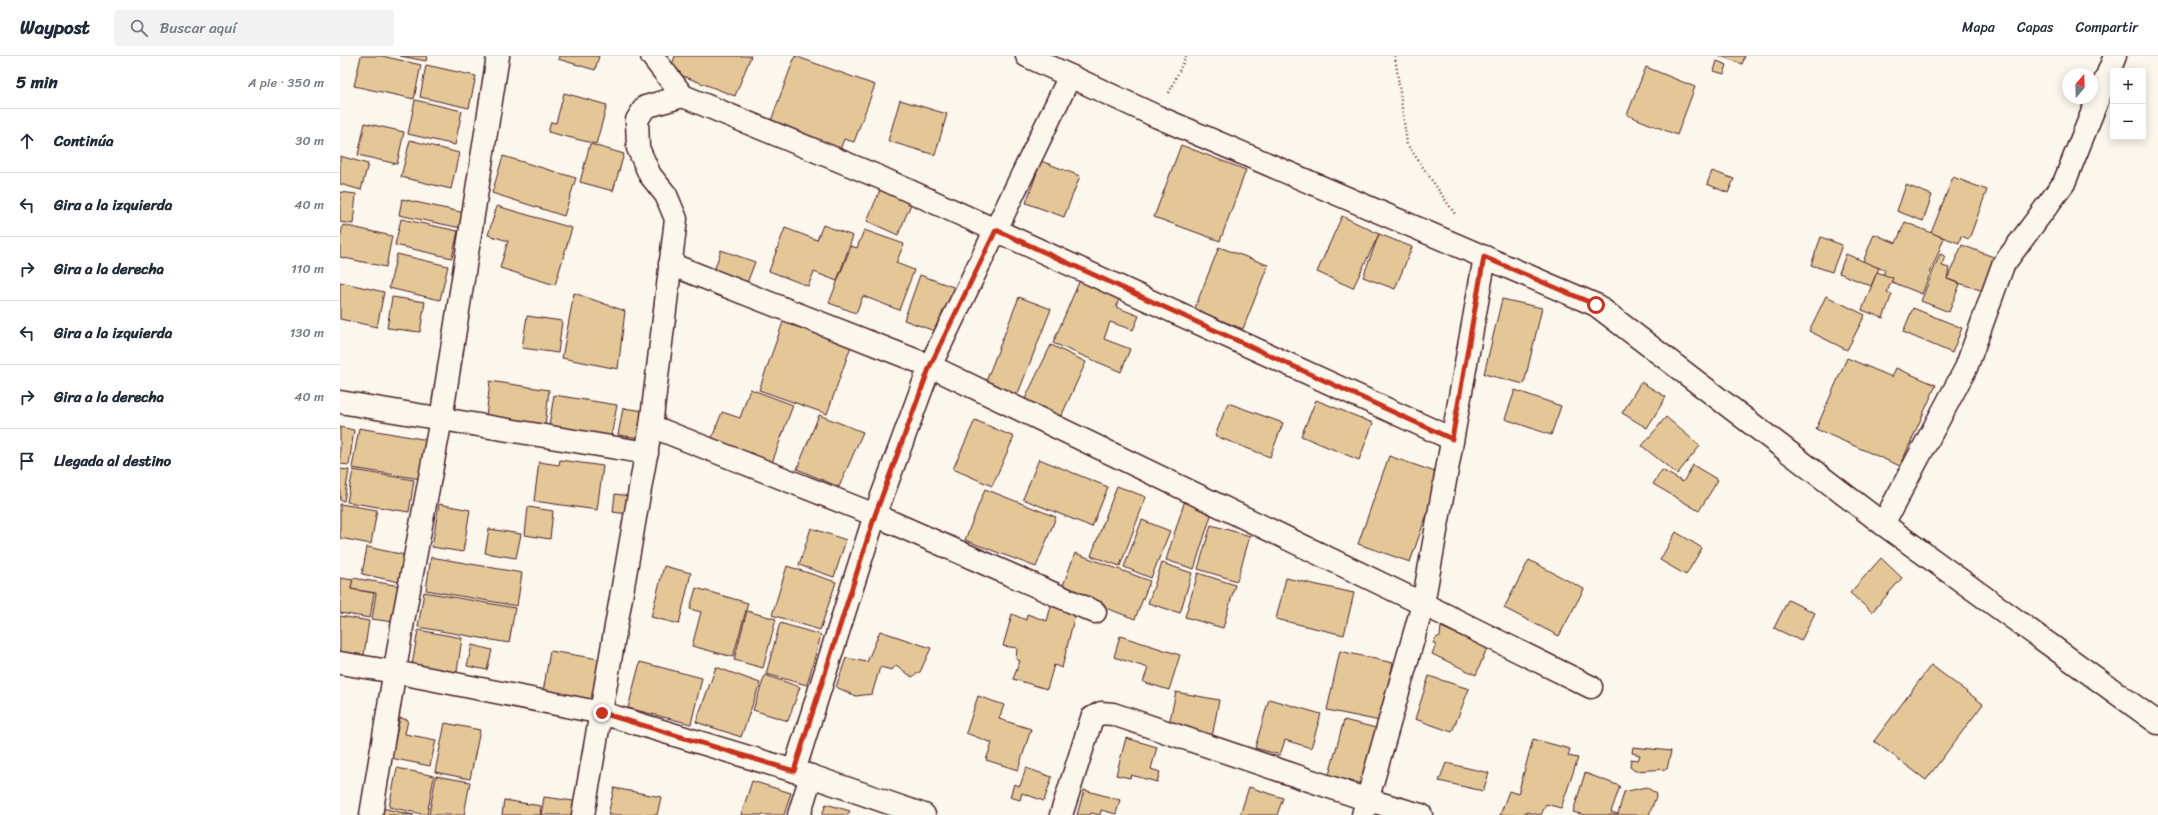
<!DOCTYPE html>
<html lang="es">
<head>
<meta charset="utf-8">
<style>
	:root { --surface:#fff; --page:#f2f2f3; --text:#1f2937; --muted:#747a83; --line:#e0e1e3 }
	body { margin:0; font-family:Sriracha,sans-serif; background:var(--page); color:var(--text) }
	.controls { position:absolute; right:12px; top:12px; display:grid; overflow:hidden; border-radius:4px; box-shadow:0 2px 10px #0003 }
	.controls button { width:36px; height:36px; display:grid; place-items:center; padding:0; border:0; border-bottom:1px solid var(--line); background:var(--surface); color:var(--text); font:20px sans-serif }
	.compass { position:absolute; left:1722px; top:12px; width:36px; height:36px; border-radius:50%; background:var(--surface); box-shadow:0 2px 10px #0003; rotate:19deg }
	.stop { position:absolute; width:12px; height:12px; margin:-9px; border:3px solid #c8321e; border-radius:50%; background:#fff }
	.stop.end { background:#c8321e; border-color:#fff; box-shadow:0 1px 4px #0008 }
	.list { margin:0; padding:0; list-style:none }
	h2 { display:flex; justify-content:space-between; align-items:center; height:52px; margin:0; padding:0 16px; font-size:17px }
	h2 small { font-size:13px; font-weight:400; color:var(--muted) }
	.list li { display:grid; grid-template-columns:26px 1fr auto; gap:12px; align-items:center; box-sizing:border-box; height:64px; padding:0 16px; border-top:1px solid var(--line) }
	.list b { display:block; font-size:15px; white-space:nowrap }
	.list em { font-size:13px; font-style:normal; color:var(--muted) }
	.icon { flex:none; width:22px; height:22px; fill:none; stroke:currentColor; stroke-width:2; stroke-linecap:round; stroke-linejoin:round }
	.map { position:relative; flex:none; width:1818px; height:759px; overflow:hidden }
	header { display:flex; align-items:center; gap:24px; box-sizing:border-box; height:56px; padding:0 20px; background:var(--surface); border-bottom:1px solid var(--line) }
	header strong { font-size:19px }
	nav { display:flex; gap:22px; margin-inline-start:auto; font-size:14px }
	.search { width:280px; height:36px; background:var(--page); display:flex; align-items:center; gap:10px; box-sizing:border-box; padding:0 14px; border-radius:4px; color:var(--muted); font-size:15px }
	main { display:flex }
	aside { flex:1; background:var(--surface) }
	.map>svg:first-child { display:block }
	.building { fill:#e3c797; stroke:#4a1f2b }
	.lines { fill:none; stroke-linecap:round; stroke-linejoin:round }
	.minor-casing { stroke:#4a1f2b; stroke-width:25 }
	.path { stroke:#4a1f2b; stroke-width:2.5; stroke-dasharray:1 3; stroke-linecap:butt }
	.minor { stroke:#fbf7ec; stroke-width:22 }
	.route { stroke:#c8321e; stroke-width:5 }
</style>
</head>
<body>
<header>
<strong>Waypost</strong>
<div class="search"><svg class="icon" aria-label="search" viewBox="0 0 24 24"><circle cx="10" cy="10" r="6"/><path d="M15 15l6 6"/></svg>Buscar aquí</div>
<nav><a>Mapa</a><a>Capas</a><a>Compartir</a></nav>
</header>
<main>
<aside>
<h2>5 min<small>A pie · 350 m</small></h2>
<ul class="list">
<li><svg class="icon" aria-label="ahead" viewBox="0 0 24 24"><path d="M12 20V5M6 11l6-6 6 6"/></svg><div><b>Continúa</b></div><em>30 m</em></li>
<li><svg class="icon" aria-label="left" viewBox="0 0 24 24"><path d="M17 20v-9H6M10 6l-5 5 5 5"/></svg><div><b>Gira a la izquierda</b></div><em>40 m</em></li>
<li><svg class="icon" aria-label="right" viewBox="0 0 24 24"><path d="M7 20v-9h11M14 6l5 5-5 5"/></svg><div><b>Gira a la derecha</b></div><em>110 m</em></li>
<li><svg class="icon" aria-label="left" viewBox="0 0 24 24"><path d="M17 20v-9H6M10 6l-5 5 5 5"/></svg><div><b>Gira a la izquierda</b></div><em>130 m</em></li>
<li><svg class="icon" aria-label="right" viewBox="0 0 24 24"><path d="M7 20v-9h11M14 6l5 5-5 5"/></svg><div><b>Gira a la derecha</b></div><em>40 m</em></li>
<li><svg class="icon" aria-label="arrive" viewBox="0 0 24 24"><path d="M6 21V4h12l-3 4 3 4H6"/></svg><div><b>Llegada al destino</b></div></li>
</ul>
</aside>
<div class="map">
<svg width="1818" height="759" viewBox="0 0 1818 759">
	<rect width="100%" height="100%" fill="#fbf7ec"/>
	<filter id="ink" filterUnits="userSpaceOnUse"><feTurbulence type="fractalNoise" baseFrequency=".025" numOctaves="2"/><feDisplacementMap in="SourceGraphic" scale="8" xChannelSelector="R" yChannelSelector="G"/><feConvolveMatrix kernelMatrix="1 2 1 2 8 2 1 2 1" color-interpolation-filters="sRGB"/></filter>
	<g filter="url(#ink)">
		<g class="building">
			<polygon points="21,0 42,0 81,9 74,43 14,30"/>
			<polygon points="60,0 87,0 86,5"/>
			<polygon points="219,0 259,0 255,14 218,3"/>
			<polygon points="335,0 411,0 395,40 330,15"/>
			<polygon points="455,0 535,29 514,86 504,83 499,96 429,70"/>
			<polygon points="1380,0 1405,0 1402,8"/>
			<polygon points="1377,5 1387,9 1384,18 1374,15"/>
			<polygon points="86,9 136,20 129,52 80,41"/>
			<polygon points="1306,11 1355,31 1337,79 1287,59"/>
			<polygon points="224,37 267,49 256,88 208,76 211,66 216,67"/>
			<polygon points="75,44 122,55 115,89 68,78"/>
			<polygon points="560,44 607,58 595,99 548,85"/>
			<polygon points="25,67 64,76 57,108 18,99"/>
			<polygon points="70,84 119,97 111,133 61,121"/>
			<polygon points="250,88 284,98 273,135 240,126"/>
			<polygon points="841,89 906,114 880,185 814,161"/>
			<polygon points="0,100 28,108 21,134 0,128"/>
			<polygon points="163,100 236,122 224,160 152,137"/>
			<polygon points="701,105 740,120 724,161 686,147"/>
			<polygon points="1372,115 1394,123 1388,137 1367,128"/>
			<polygon points="1613,121 1647,134 1629,183 1621,180 1619,187 1591,177"/>
			<polygon points="1566,129 1592,139 1583,165 1557,155"/>
			<polygon points="540,134 571,148 558,179 527,165"/>
			<polygon points="0,136 16,138 13,168 0,166"/>
			<polygon points="62,143 125,157 121,172 59,159"/>
			<polygon points="157,150 232,172 215,229 160,212 168,185 148,179"/>
			<polygon points="1002,160 1039,178 1013,232 977,216"/>
			<polygon points="61,163 118,175 112,202 55,189"/>
			<polygon points="1565,166 1604,182 1582,238 1542,222 1545,214 1523,206 1534,178 1556,187"/>
			<polygon points="3,169 52,180 46,211 0,201 0,183"/>
			<polygon points="483,169 513,180 497,225 474,216 468,230 429,215 445,172 477,184"/>
			<polygon points="524,174 564,188 556,207 574,214 559,254 523,240 516,257 489,247 511,190 517,192"/>
			<polygon points="1039,178 1072,191 1055,233 1023,221"/>
			<polygon points="1481,181 1502,189 1492,216 1471,209"/>
			<polygon points="1622,189 1656,202 1643,235 1607,223"/>
			<polygon points="879,191 928,209 903,273 854,254"/>
			<polygon points="381,194 415,206 407,227 374,215"/>
			<polygon points="57,198 108,210 100,244 49,232"/>
			<polygon points="1506,198 1539,212 1531,230 1499,217"/>
			<polygon points="1600,198 1605,200 1602,210 1609,212 1607,223 1620,228 1609,256 1581,245"/>
			<polygon points="1537,216 1553,222 1547,236 1552,238 1543,262 1522,254"/>
			<polygon points="580,219 616,232 600,277 564,264"/>
			<polygon points="742,219 782,235 776,251 799,260 793,274 770,266 764,283 790,293 781,316 713,287"/>
			<polygon points="0,226 44,236 37,271 0,263"/>
			<polygon points="234,237 285,255 278,313 222,302"/>
			<polygon points="1486,240 1525,259 1507,294 1469,275"/>
			<polygon points="52,241 85,246 80,276 47,272"/>
			<polygon points="679,241 711,253 675,345 643,333"/>
			<polygon points="1162,243 1202,252 1184,328 1144,318"/>
			<polygon points="1573,252 1622,272 1612,297 1563,276"/>
			<polygon points="187,260 222,265 218,297 182,292"/>
			<polygon points="443,266 511,290 487,358 419,334"/>
			<polygon points="711,289 746,306 719,365 683,347"/>
			<polygon points="1507,302 1552,321 1556,312 1596,329 1560,410 1476,373"/>
			<polygon points="150,325 209,334 205,370 146,362"/>
			<polygon points="1301,326 1326,341 1307,372 1282,357"/>
			<polygon points="410,333 453,349 429,415 368,392 382,356 400,362"/>
			<polygon points="1175,334 1221,350 1211,379 1165,363"/>
			<polygon points="214,339 277,349 271,381 209,370"/>
			<polygon points="976,344 1033,367 1019,404 961,380"/>
			<polygon points="888,347 943,367 930,401 875,380"/>
			<polygon points="283,352 305,355 300,382 278,379"/>
			<polygon points="479,359 523,376 499,431 457,413"/>
			<polygon points="1326,361 1360,390 1337,418 1302,390"/>
			<polygon points="635,364 674,381 652,430 613,413"/>
			<polygon points="0,371 14,374 9,409 0,408"/>
			<polygon points="19,372 94,385 87,424 12,412"/>
			<polygon points="1049,400 1101,418 1070,506 1018,488"/>
			<polygon points="699,403 768,431 752,471 683,443"/>
			<polygon points="220,404 263,410 257,454 194,445 199,406 219,409"/>
			<polygon points="1353,409 1378,424 1359,455 1313,428 1322,414 1343,426"/>
			<polygon points="0,413 9,414 4,445 0,444"/>
			<polygon points="13,414 74,424 69,456 7,446"/>
			<polygon points="777,430 806,441 780,510 751,500"/>
			<polygon points="645,433 716,461 696,511 625,484"/>
			<polygon points="275,438 296,441 294,459 273,456"/>
			<polygon points="845,444 873,453 854,513 826,504"/>
			<polygon points="0,448 37,454 31,488 0,482"/>
			<polygon points="99,448 130,454 123,496 92,491"/>
			<polygon points="188,451 213,455 210,483 185,479"/>
			<polygon points="802,464 830,475 811,522 784,511"/>
			<polygon points="871,469 910,480 897,525 858,513"/>
			<polygon points="471,472 506,484 494,521 459,509"/>
			<polygon points="149,473 181,478 176,502 145,497"/>
			<polygon points="1336,476 1362,492 1346,519 1320,504"/>
			<polygon points="27,491 65,499 59,526 22,518"/>
			<polygon points="735,497 810,525 795,563 721,535"/>
			<polygon points="91,501 182,517 177,550 86,534"/>
			<polygon points="1541,502 1562,522 1532,556 1510,537"/>
			<polygon points="1189,504 1244,533 1219,580 1164,552"/>
			<polygon points="822,507 852,517 840,557 808,547"/>
			<polygon points="324,510 351,517 339,568 311,561"/>
			<polygon points="447,510 496,526 480,574 432,559"/>
			<polygon points="858,517 895,529 883,572 845,561"/>
			<polygon points="0,522 13,524 11,533 34,537 30,562 0,557"/>
			<polygon points="13,522 66,531 60,567 32,563 36,537 11,533"/>
			<polygon points="946,522 1014,537 1004,579 936,563"/>
			<polygon points="356,532 408,547 393,601 352,590 361,556 350,553"/>
			<polygon points="84,536 175,552 169,587 78,571"/>
			<polygon points="1448,544 1475,557 1461,585 1434,572"/>
			<polygon points="711,550 735,558 722,612 714,609 707,633 673,623 680,605 676,603 677,592 663,590 672,558 686,564 687,558 707,565"/>
			<polygon points="407,555 436,563 423,612 394,604"/>
			<polygon points="0,560 29,565 23,605 0,601"/>
			<polygon points="440,567 481,579 467,629 426,618"/>
			<polygon points="1101,571 1147,592 1136,619 1092,598 1096,588 1093,587 1096,582 1100,580"/>
			<polygon points="78,574 122,582 117,616 72,609"/>
			<polygon points="540,575 591,592 580,616 572,621 556,609 552,614 540,611 532,638 516,640 496,631 506,602 527,606"/>
			<polygon points="780,580 840,599 829,634 803,626 808,612 774,601"/>
			<polygon points="132,589 152,594 147,614 127,610"/>
			<polygon points="210,595 259,603 252,645 203,636"/>
			<polygon points="1000,595 1053,607 1040,665 987,654"/>
			<polygon points="300,606 362,622 351,668 288,652"/>
			<polygon points="1591,609 1643,648 1586,724 1534,685"/>
			<polygon points="376,611 420,627 401,681 356,666"/>
			<polygon points="425,619 460,631 448,665 413,654"/>
			<polygon points="1089,620 1129,633 1112,676 1075,663"/>
			<polygon points="836,636 879,644 872,681 828,673"/>
			<polygon points="638,640 664,649 659,663 691,673 678,714 646,704 652,687 626,677"/>
			<polygon points="929,643 981,658 971,692 945,684 940,699 915,692"/>
			<polygon points="60,662 68,664 65,678 96,684 90,710 51,702"/>
			<polygon points="1004,664 1040,673 1026,729 989,719"/>
			<polygon points="105,667 140,674 130,723 95,716"/>
			<polygon points="786,682 817,691 811,713 820,716 817,726 791,719 790,722 776,719"/>
			<polygon points="1193,683 1230,693 1228,700 1238,702 1221,752 1206,748 1201,759 1185,756 1184,759 1160,759 1169,735 1178,738"/>
			<polygon points="1293,691 1331,695 1327,713 1295,715 1290,711 1291,703 1298,704 1300,699 1292,697"/>
			<polygon points="1106,707 1149,717 1143,735 1099,725"/>
			<polygon points="57,712 94,720 87,759 49,751"/>
			<polygon points="686,712 712,721 704,745 682,737 680,744 670,741 674,728 680,730"/>
			<polygon points="1245,717 1280,730 1271,756 1278,758 1284,736 1306,731 1317,738 1309,759 1244,759 1233,756"/>
			<polygon points="96,720 130,726 124,759 89,759"/>
			<polygon points="412,725 451,737 444,759 401,759"/>
			<polygon points="909,731 943,742 937,759 900,759"/>
			<polygon points="274,732 321,741 317,759 268,759"/>
			<polygon points="744,734 780,744 776,758 761,754 760,759 751,757 750,759 737,759"/>
			<polygon points="204,741 241,746 238,759 201,759"/>
			<polygon points="164,744 201,750 200,759 162,759"/>
			<polygon points="486,748 510,755 508,759 482,759"/>
			<polygon points="42,752 74,759 41,759"/>
		</g>
		<g class="lines">
			<defs>
				<g id="minor">
					<polyline points="312,0 343,40 539,121 1112,383"/>
					<polyline points="687,0 818,61 1256,249 1543,468 1818,667"/>
					<polyline points="330,208 590,310 1083,548 1251,631"/>
					<polyline points="0,346 307,397"/>
					<polyline points="311,370 535,459 755,556"/>
					<polyline points="1543,468 1626,312 1663,209 1724,127 1775,0"/>
					<polyline points="0,607 55,616 262,657 471,720 584,759"/>
					<polyline points="454,715 535,459 590,310 730,20"/>
					<polyline points="31,759 63,565 101,363 158,0"/>
					<polyline points="243,759 311,370 336,163 326,139 310,119 298,92 297,64 305,51 343,40"/>
					<polyline points="459,759 471,720"/>
					<polyline points="721,759 752,662 761,657 773,658 1028,744 1081,759"/>
					<polyline points="1023,759 1083,548 1145,201"/>
				</g>
			</defs>
			<use href="#minor" class="minor-casing"/>
			<g class="path">
				<polyline points="1055,0 1067,88 1115,158"/>
				<polyline points="829,37 846,0"/>
			</g>
			<use href="#minor" class="minor"/>
		</g>
	</g>
	<g class="lines" filter="url(#ink)">
		<polyline class="route" points="262,657 454,715 535,459 590,310 656,174 1112,383 1144,201 1256,249"/>
	</g>
</svg>
<div class="controls">
<button>+</button>
<button>−</button>
</div>
<svg class="compass" viewBox="-18 -18 36 36"><path d="M0-13l5 13h-10z" fill="#e53935"/><path d="M0 13l5-13h-10z" fill="#747a83"/></svg>
<div class="stop" style="left:1256px;top:249px"></div>
<div class="stop end" style="left:262px;top:657px"></div>
</div>
</main>
</body>
</html>
